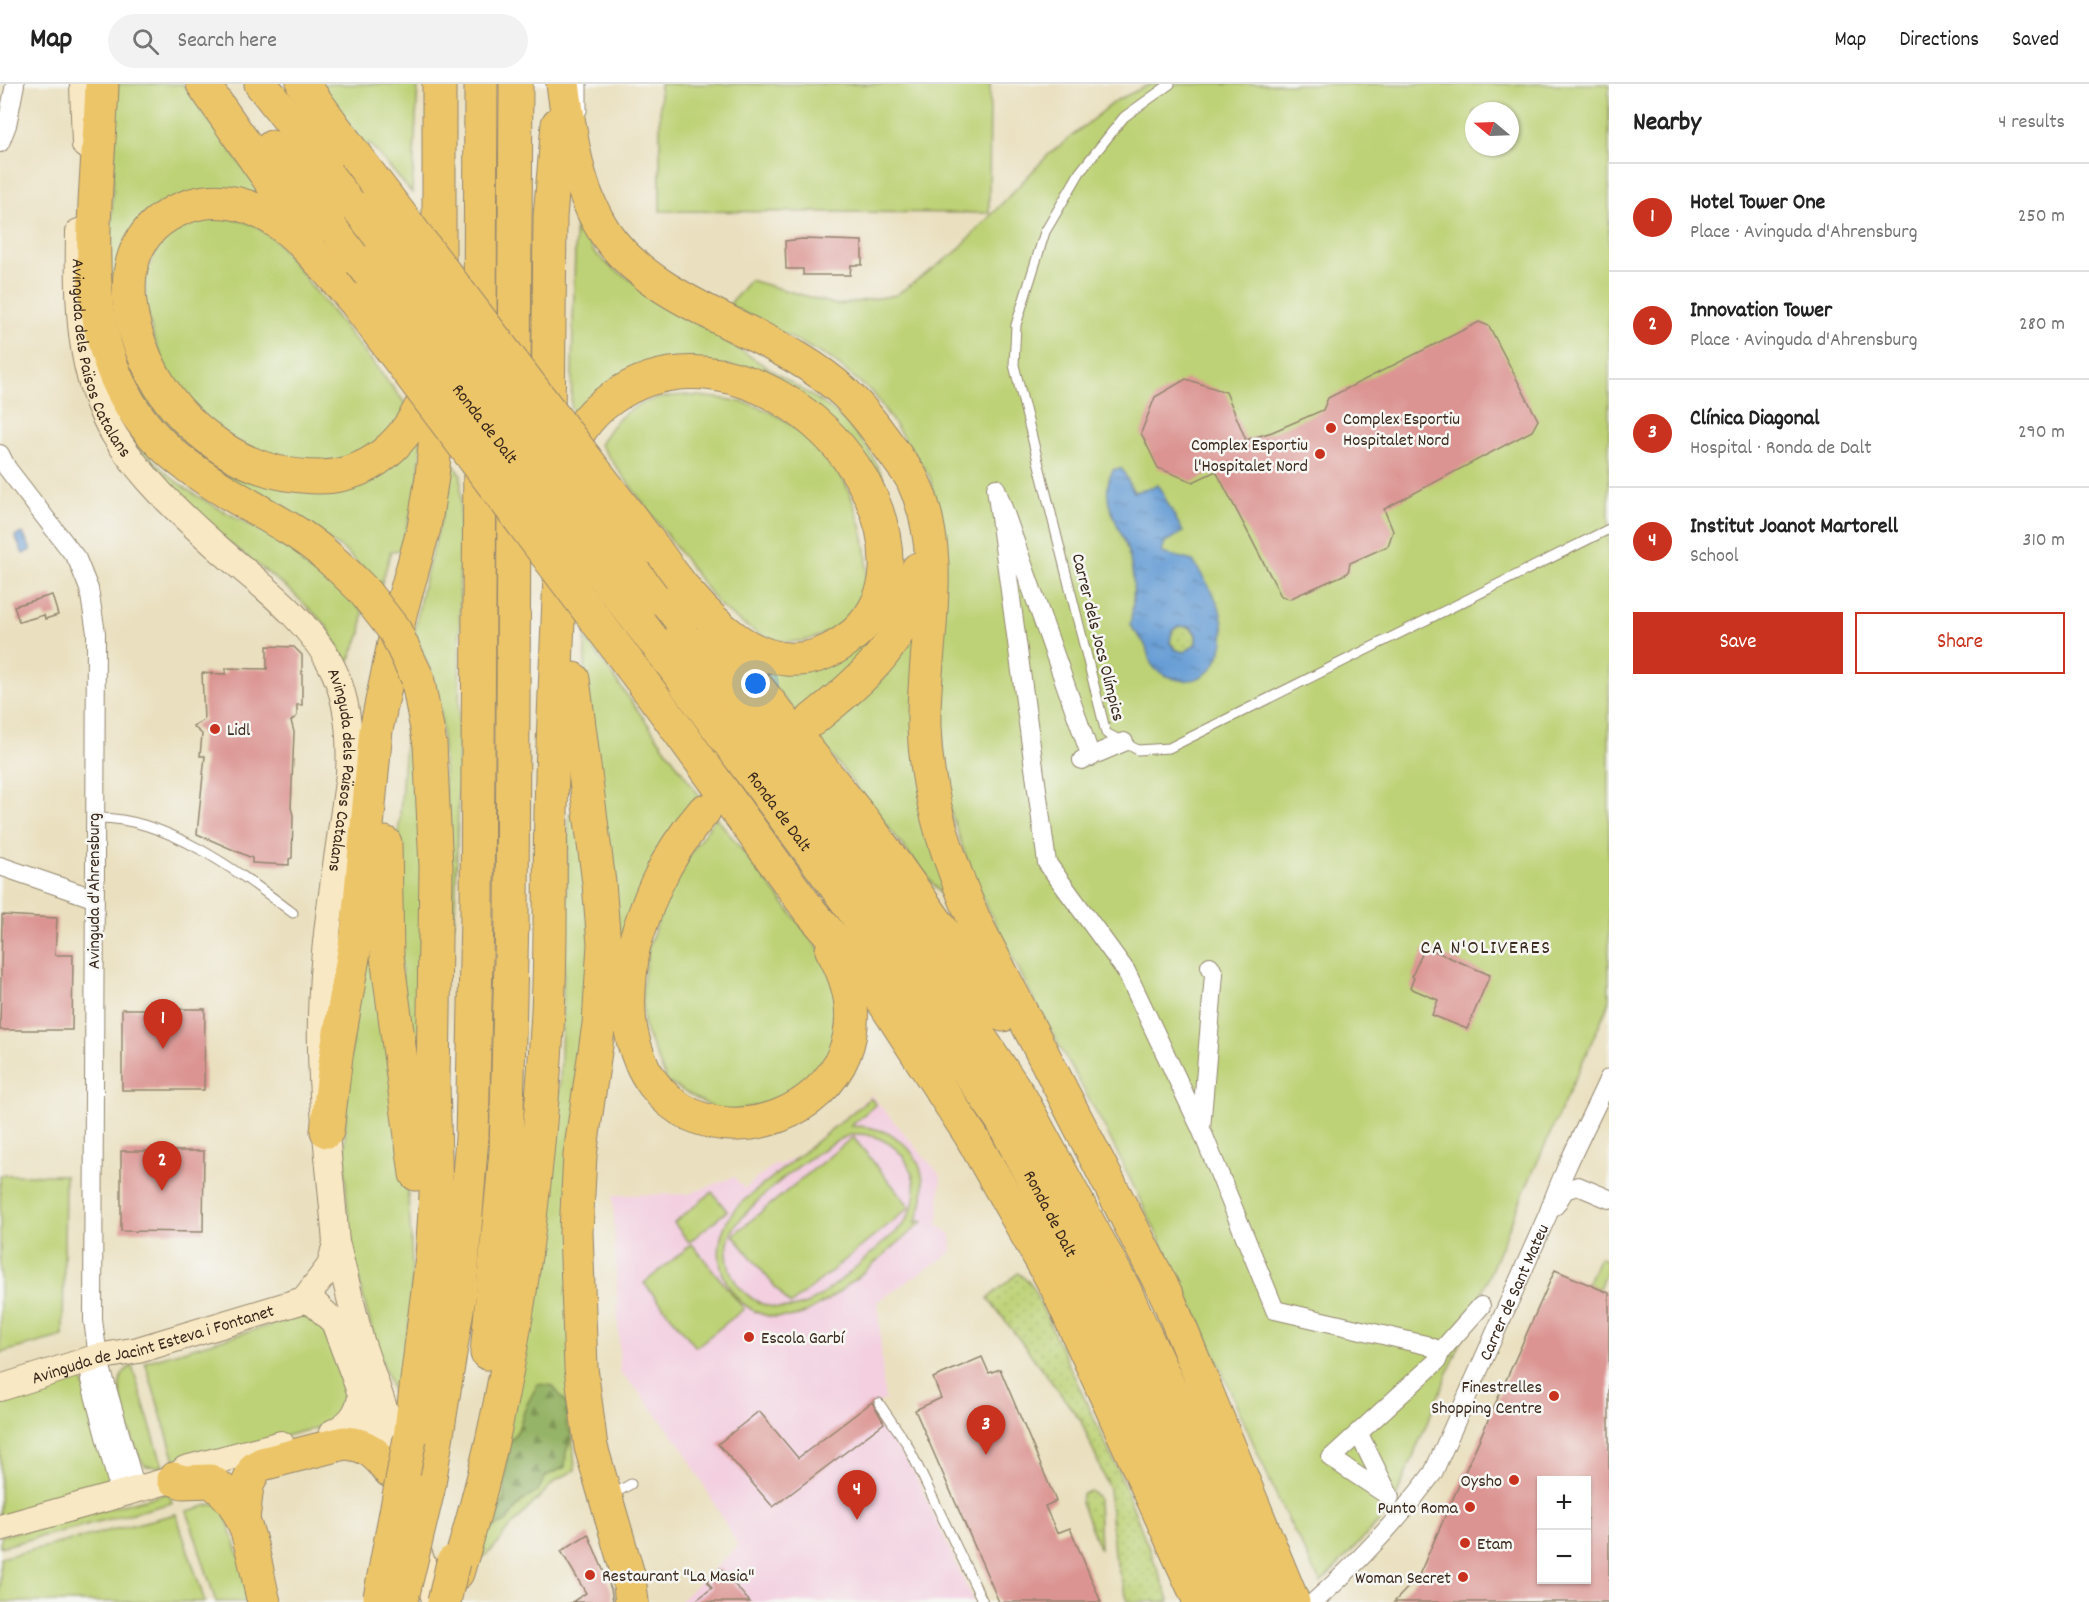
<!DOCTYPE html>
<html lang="en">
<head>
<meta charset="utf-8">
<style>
	:root { --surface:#fff; --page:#f2f2f2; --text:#222; --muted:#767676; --line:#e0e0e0; --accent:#c8321e }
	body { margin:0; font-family:Dekko,sans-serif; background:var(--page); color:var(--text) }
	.controls { position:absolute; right:18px; bottom:18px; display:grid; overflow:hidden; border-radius:0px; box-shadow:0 2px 4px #0004 }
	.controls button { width:54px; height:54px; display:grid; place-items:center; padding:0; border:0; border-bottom:2px solid var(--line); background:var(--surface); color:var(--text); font:30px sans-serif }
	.compass { position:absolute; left:1465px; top:18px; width:54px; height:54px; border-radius:50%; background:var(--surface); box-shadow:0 2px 4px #0004; rotate:289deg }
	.you { position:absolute; left:756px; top:600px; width:21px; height:21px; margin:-15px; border:4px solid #fff; border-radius:50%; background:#1a73e8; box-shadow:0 0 0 9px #1a73e833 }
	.badge { display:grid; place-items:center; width:39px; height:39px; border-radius:50%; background:var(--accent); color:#fff; font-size:20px; font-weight:700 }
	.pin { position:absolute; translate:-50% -50px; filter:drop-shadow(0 2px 3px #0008) }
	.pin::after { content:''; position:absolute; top:32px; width:21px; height:18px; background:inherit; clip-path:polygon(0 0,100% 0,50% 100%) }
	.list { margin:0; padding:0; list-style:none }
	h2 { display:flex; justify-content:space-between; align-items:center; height:78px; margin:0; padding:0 24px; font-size:26px }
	h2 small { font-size:20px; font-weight:400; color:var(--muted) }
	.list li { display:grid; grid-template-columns:39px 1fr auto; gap:18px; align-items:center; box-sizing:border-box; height:108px; padding:0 24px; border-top:2px solid var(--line) }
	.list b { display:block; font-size:22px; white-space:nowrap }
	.list p { margin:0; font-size:20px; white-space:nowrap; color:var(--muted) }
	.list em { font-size:20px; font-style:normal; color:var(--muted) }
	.actions { display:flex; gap:12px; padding:18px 24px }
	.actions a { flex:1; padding:14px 0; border:2px solid var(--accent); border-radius:0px; text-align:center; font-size:21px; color:var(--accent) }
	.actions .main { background:var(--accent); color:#fff }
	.icon { flex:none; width:33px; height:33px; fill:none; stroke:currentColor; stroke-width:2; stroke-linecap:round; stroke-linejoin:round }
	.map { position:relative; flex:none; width:1609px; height:1518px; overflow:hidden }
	header { display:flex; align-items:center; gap:36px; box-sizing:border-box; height:84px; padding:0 30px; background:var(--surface); border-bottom:2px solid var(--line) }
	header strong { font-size:28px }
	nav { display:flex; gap:33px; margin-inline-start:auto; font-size:21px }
	.search { width:420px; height:54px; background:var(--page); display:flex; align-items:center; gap:15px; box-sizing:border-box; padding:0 21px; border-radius:33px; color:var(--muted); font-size:22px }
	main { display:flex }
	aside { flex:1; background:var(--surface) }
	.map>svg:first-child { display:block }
	.built { fill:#f3cfe0 }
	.green { fill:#bdd276; stroke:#7c7e4a; stroke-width:1.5; fill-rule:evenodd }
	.forest { fill:url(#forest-firs); stroke:#686f42; stroke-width:1.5 }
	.garden { fill:url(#garden-dots); stroke:#7c7e4a; stroke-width:1.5 }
	.water { fill:url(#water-ripples); stroke:#52647a; stroke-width:1.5; fill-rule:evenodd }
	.building { fill:#db9492; fill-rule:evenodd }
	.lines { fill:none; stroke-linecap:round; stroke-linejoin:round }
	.lane-casing { stroke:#92856e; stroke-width:11 }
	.street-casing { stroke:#92856e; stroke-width:20 }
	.secondary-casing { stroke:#92856e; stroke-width:28 }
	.highway-casing { stroke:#92856e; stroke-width:35 }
	.lane { stroke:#fff; stroke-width:9 }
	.street { stroke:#fff; stroke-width:18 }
	.secondary { stroke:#f8e8c3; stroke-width:26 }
	.highway { stroke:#edc569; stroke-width:33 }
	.highway-bridge-casing { stroke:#92856e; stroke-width:35; stroke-linecap:butt }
	.highway-bridge { stroke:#edc569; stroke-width:33 }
	.poi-dot { fill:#c8321e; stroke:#f6f6f2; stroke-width:2 }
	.labels { text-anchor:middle; stroke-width:5; stroke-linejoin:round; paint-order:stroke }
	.street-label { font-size:18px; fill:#3b2a1e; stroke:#f6f6f2 }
	.poi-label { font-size:18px; fill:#3b2a1e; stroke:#f6f6f2; text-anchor:start }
	.neighbourhood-label { font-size:20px; letter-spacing:1.5px; fill:#3b2a1e; stroke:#f6f6f2 }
</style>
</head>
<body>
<header>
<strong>Map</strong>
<div class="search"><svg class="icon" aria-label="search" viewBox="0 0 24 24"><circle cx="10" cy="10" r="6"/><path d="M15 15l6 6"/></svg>Search here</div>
<nav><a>Map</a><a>Directions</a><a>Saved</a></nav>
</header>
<main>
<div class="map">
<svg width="1609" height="1518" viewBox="0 0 1609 1518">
	<defs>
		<pattern id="forest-firs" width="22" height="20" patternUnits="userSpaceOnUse" patternTransform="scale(1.5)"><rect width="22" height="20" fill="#96b467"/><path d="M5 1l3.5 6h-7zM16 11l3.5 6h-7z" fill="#7c9354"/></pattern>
		<pattern id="garden-dots" width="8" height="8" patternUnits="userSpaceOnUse" patternTransform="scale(1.5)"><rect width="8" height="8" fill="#bdd276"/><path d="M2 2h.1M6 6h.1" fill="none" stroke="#a3b466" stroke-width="1.8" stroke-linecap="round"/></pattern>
		<pattern id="water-ripples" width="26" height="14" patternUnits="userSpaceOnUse" patternTransform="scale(1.5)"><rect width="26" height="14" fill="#689ed5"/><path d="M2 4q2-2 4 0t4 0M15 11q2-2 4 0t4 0" fill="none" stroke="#5781ac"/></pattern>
	</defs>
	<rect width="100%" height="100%" fill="#f6f6f2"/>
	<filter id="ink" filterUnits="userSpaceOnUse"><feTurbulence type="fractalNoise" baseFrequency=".0167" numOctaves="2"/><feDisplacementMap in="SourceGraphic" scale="12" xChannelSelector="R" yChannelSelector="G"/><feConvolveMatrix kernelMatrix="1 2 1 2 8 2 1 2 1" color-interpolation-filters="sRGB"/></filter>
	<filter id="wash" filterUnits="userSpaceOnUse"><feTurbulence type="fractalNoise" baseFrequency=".008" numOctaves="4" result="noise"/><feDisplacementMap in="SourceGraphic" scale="24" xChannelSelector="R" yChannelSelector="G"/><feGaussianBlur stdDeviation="1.35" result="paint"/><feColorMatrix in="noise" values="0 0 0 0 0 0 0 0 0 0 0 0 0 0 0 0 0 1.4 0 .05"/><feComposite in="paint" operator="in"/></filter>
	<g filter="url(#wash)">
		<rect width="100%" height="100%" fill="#eae0bf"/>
		<polygon class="built" points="871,1011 941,1092 938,1140 951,1151 952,1168 878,1217 884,1310 887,1318 884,1315 875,1322 886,1337 882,1341 914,1388 974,1518 679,1518 738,1462 682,1363 639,1308 620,1288 613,1111 688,1110 734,1093 744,1105 776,1079 778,1081 796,1073"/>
		<g class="green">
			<polygon points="117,0 183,0 259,105 252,113 144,139 134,282 292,406 422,343 418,405 400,466 391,467 381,502 343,465 223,391 175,353 145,315 127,274 114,235 109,194"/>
			<polygon points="316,0 418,0 412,109 369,59 366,63"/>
			<polygon points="660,0 990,0 989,129 660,127"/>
			<path d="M1151 0H1609V919L1523 1110 1391 1425 1321 1499 1281 1422 1200 1238 1105 1044 1036 920 974 797 946 714 938 583 939 441 930 393 874 310 831 275 729 221 750 196 837 221 896 211 956 168 1048 71 1117 16ZM1474 27H1510V63H1474Z"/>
			<polygon points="576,123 593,167 612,184 823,319 846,338 867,363 880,387 898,439 901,491 877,556 799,632 756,582 859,562 886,421 730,281 578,332 571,324"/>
			<polygon points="231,133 255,141 275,156 413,329 401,347 340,381 284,378 218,349 168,291 154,255 145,221 145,192 160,158 186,135"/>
			<path d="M686 311C707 313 729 314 749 320 784 329 817 359 838 388 847 399 852 415 857 429 874 478 874 529 819 552 779 569 747 546 718 520L600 361C618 325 647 312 686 311Z"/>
			<path d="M118 325C130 342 141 362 155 378 188 414 237 432 279 457 311 476 337 501 363 527L361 550 344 587 340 567 326 541 291 507 201 437 142 375Z"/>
			<path d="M449 375 461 391C458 541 462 692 454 841H451L441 628 432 590 414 551 422 506 449 407Z"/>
			<path d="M920 536 966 842 813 648C863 626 896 583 920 536Z"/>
			<polygon points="585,553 704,718 621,874 585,608"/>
			<polygon points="408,613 423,702 422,1046 406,964 396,789"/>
			<polygon points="569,729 582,729 595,842 571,1326 575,1386 555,1397 504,1450 498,1460 481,1475 535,1198 560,999"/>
			<polygon points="716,733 829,877 837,896 836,959 803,1010 724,1030 667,998 644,943 642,906 648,865 673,794"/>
			<path d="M373 861C389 969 410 1077 412 1186 412 1233 405 1280 400 1326 376 1266 357 1202 349 1138 338 1047 351 952 365 862Z"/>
			<path d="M870 1014 876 1020 851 1042C908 1041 940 1088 915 1140L921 1136 923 1138C896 1159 828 1224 799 1231 731 1248 692 1164 742 1118ZM855 1050C908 1049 936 1112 895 1149 872 1167 831 1209 806 1220 762 1238 715 1197 730 1152 738 1126 828 1054 855 1050Z"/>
			<polygon points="853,1053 910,1123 790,1221 733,1151"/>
			<polygon points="0,1091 65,1091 63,1252 0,1269"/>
			<polygon points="712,1108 727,1127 689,1158 674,1139"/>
			<polygon points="692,1160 744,1225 696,1263 644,1199"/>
			<polygon points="1599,1173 1609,1178 1599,1205 1587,1200"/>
			<polygon points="312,1229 319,1231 350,1314 335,1339 176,1380 145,1278"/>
			<path d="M132 1282 163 1383 146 1382C136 1374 119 1316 120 1301 120 1293 124 1286 132 1282Z"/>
			<polygon points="77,1292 83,1297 111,1394 108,1404 0,1435 0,1312"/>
			<polygon points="169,1409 172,1419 0,1463 0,1452"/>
			<polygon points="221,1418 255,1518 216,1518 187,1427"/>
			<polygon points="176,1430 205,1518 0,1518 0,1474"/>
		</g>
		<polygon class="forest" points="538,1300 553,1302 571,1326 566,1339 572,1352 566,1368 565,1383 546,1392 537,1408 521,1418 506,1438 492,1444 504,1413 508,1360 518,1346 526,1322"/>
		<g class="garden">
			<circle cx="1183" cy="555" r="13"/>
			<polygon points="1018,1189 1031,1200 1119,1388 1170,1518 1128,1518 1114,1471 1109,1405 1081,1337 988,1214"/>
			<polygon points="1091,1407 1098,1414 1100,1466 1081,1419 1082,1410"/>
		</g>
		<g class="water">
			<path d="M1114 385H1122L1134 408 1158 401 1183 448 1165 458 1162 469 1193 477C1205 496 1220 516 1223 539 1228 581 1198 613 1158 587 1148 581 1149 568 1144 559 1140 553 1134 547 1130 541 1134 520 1135 494 1129 472 1123 444 1095 414 1114 385ZM1178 542 1191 543 1196 550V559L1185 568 1176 566 1170 559 1172 547Z"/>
			<polygon points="23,449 31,466 23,470 15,452"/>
		</g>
		<g id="blocks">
			<g class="building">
				<polygon points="803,155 862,157 862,181 851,181 850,191 803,191 803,185 786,185 785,157"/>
				<polygon points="1479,238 1489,242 1538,336 1532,347 1384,425 1393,447 1388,462 1350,479 1348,489 1289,515 1281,512 1216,387 1193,398 1158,384 1141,349 1155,313 1186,295 1226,308 1246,356 1272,348 1323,326 1328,314"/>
				<polygon points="52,511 58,531 45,535 44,531 19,538 14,522"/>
				<polygon points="267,562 294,563 302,571 302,621 297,621 297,632 291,637 294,648 291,724 293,731 292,774 289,775 289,781 252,779 252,774 197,750 205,672 200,672 202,650 193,642 204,636 202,589 226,590 226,584 267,585"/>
				<polygon points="2,831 57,834 55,871 73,871 72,946 0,946"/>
				<polygon points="1425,863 1490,891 1467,945 1432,931 1438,916 1410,904 1414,894 1412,892"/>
				<polygon points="122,925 205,925 204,1006 122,1006"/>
				<polygon points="121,1067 204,1067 203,1148 121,1147"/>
				<path d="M1555 1186 1609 1209V1518H1394L1418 1493ZM1542 1396H1587V1496H1542Z"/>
				<polygon points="982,1273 989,1289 1000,1285 1056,1417 1045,1422 1057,1449 1070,1444 1101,1518 999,1518 915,1326 941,1314 933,1294"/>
				<polygon points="872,1318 884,1339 773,1423 718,1360 759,1327 798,1374"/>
				<polygon points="588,1450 611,1505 613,1518 572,1518 586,1509 561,1467"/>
				<polygon points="720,1484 750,1518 694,1518 712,1504 707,1497"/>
			</g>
		</g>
	</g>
	<g filter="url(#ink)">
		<use href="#blocks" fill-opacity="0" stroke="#92856e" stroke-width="1.5"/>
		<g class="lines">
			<defs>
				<g id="lane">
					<polyline points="1170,0 1124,33 1080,88 1045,148 1016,241 1014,281 1106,649 1138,666 1169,664 1609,445"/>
					<polyline points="582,27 582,0"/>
					<path d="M94 734C164 731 239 788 293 829"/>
					<polyline points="879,1319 907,1360 983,1518"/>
					<polyline points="615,1409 631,1400"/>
				</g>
				<g id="street">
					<polyline points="0,59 7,41 15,0"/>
					<polyline points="0,370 7,384 77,475 89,505 96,549 93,1236 98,1273 136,1405"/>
					<polyline points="1091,673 996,404 1047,779 1126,887 1201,1045"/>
					<polyline points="1082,676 1124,658"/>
					<polyline points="0,782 93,814"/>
					<polyline points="1210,882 1214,890 1201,1045 1275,1226 1426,1261 1441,1267 1481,1222"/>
					<polyline points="1555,1122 1565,1106 1578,1102 1609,1115"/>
					<polyline points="98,1273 90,1296 117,1398 113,1413"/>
					<polyline points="1358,1348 1390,1413 1331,1374 1437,1277 1441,1267"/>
					<path id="s1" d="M1314 1518C1358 1479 1398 1436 1433 1389L1548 1130C1564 1083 1588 1040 1609 994"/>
				</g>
				<g id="secondary">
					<polyline points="83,0 85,61"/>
					<path id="s2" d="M79 148C78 216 77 292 115 352 142 394 179 429 216 462 257 499 303 529 330 579 348 612 351 654 349 690 339 769 323 850 321 930 319 1006 330 1083 336 1159L330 1182 304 1216"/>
					<polyline points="337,1162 360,1254 398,1365"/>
					<path id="s3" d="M0 1304 98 1273 138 1266 304 1216 314 1219 334 1238 388 1382"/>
					<path d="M332 1349C349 1341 357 1331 361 1314"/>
					<polyline points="0,1444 174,1395 185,1385 281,1360"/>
					<polyline points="414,1456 436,1518"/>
				</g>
				<g id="highway">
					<path d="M102 0C98 135 60 290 189 383 221 407 256 424 290 445 317 461 341 484 363 506"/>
					<polyline points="203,0 308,151"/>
					<polyline points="261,0 359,125"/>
					<polyline points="303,0 354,70"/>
					<path d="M563 0C571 54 577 114 612 158 641 194 684 216 724 236 765 257 811 277 845 309 865 328 880 350 896 372 901 380 909 388 913 397 950 473 922 563 924 643 926 712 948 775 975 838L1168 1214 1293 1518"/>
					<polyline points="272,63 361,178"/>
					<polyline points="439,196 439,0"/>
					<path d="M354 216C326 186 297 144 258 127 234 116 208 114 183 124 95 158 131 272 177 325 190 340 206 353 222 364 252 384 285 393 320 393 379 392 415 347 432 296"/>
					<polyline points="480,253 481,0"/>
					<polyline points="514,298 516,0"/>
					<polyline points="548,342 550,133 558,40"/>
					<path d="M566 383C572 353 587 331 612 314 725 233 891 359 886 486 885 513 869 540 848 555 766 617 695 523 653 463"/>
					<polyline points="653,513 920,864 1022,1016 1123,1203 1191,1351 1263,1518"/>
					<polyline points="714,549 870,745 1003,931"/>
					<path id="s4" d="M653 556 897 885 1002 1036 1096 1215 1231 1518"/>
					<polyline points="573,595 599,799 604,860 599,940 580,1071 576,1148 581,1284 591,1363 629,1494 632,1518"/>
					<polyline points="657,617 809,826 868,894 971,1052 1056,1202 1200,1518"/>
					<path d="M812 636C862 596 913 553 918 485"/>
					<polyline points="385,759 387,872 416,1090"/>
					<path d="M633 865C630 892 626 920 631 947 667 1122 923 1025 832 866"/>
					<path d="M626 886C646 822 659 779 704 727"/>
					<polyline points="327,1047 336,972 357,850 376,646 401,526 424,444 432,393 440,308"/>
					<polyline points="487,1269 506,1067 512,836 514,410"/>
					<polyline points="410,1354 432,1173 436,1111 433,999 436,783 430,660 417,593"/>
					<path d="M174 1395 183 1398 210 1397C251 1421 253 1477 264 1518"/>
					<polyline points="428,1406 460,1207 472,1053 477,833 480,365"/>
					<path d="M243 1435 247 1402 255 1384 262 1380 344 1359C367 1360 377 1370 390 1387"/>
					<path d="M457 1489C511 1316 536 1126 547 945 552 873 549 801 551 729 553 643 557 557 561 471"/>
				</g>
			</defs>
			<use href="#lane" class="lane-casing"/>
			<use href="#street" class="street-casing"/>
			<use href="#secondary" class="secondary-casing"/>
			<use href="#highway" class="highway-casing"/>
			<use href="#lane" class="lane"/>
			<use href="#street" class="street"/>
			<use href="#secondary" class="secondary"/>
			<use href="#highway" class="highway"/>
			<defs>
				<g id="highway-bridge">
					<polyline points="354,70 653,463"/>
					<polyline points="359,125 653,513"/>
					<path id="s5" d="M361 178 653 556"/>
					<polyline points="354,216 657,617"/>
					<polyline points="363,506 395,547 417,593"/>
					<polyline points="380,1513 410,1354"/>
					<polyline points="401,1518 428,1406"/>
					<polyline points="444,1518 453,1478"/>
				</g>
			</defs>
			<use href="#highway-bridge" class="highway-bridge-casing"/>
			<use href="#highway-bridge" class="highway-bridge"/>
		</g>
	</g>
	<g class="poi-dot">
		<circle cx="1331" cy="344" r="6"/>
		<circle cx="1320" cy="370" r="6"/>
		<circle cx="215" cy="645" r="6"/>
		<circle cx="749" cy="1253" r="6"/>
		<circle cx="1554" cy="1312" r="6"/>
		<circle cx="1514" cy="1396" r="6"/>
		<circle cx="1470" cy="1423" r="6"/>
		<circle cx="1465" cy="1459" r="6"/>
		<circle cx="590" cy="1491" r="6"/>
		<circle cx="1463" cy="1493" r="6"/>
	</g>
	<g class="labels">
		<g class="street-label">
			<text dy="6" stroke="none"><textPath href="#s2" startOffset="130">Avinguda dels Països Catalans</textPath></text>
			<text dy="6" stroke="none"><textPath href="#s5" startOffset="204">Ronda de Dalt</textPath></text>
			<text transform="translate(1099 553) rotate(76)" y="6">Carrer dels Jocs Olímpics</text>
			<text dy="6" stroke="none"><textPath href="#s2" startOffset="634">Avinguda dels Països Catalans</textPath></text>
			<text dy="6" stroke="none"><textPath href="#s4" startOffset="213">Ronda de Dalt</textPath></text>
			<text transform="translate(93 807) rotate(-90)" y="6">Avinguda d'Ahrensburg</text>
			<text dy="6" stroke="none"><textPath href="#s4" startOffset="699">Ronda de Dalt</textPath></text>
			<text dy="6" stroke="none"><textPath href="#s1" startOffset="374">Carrer de Sant Mateu</textPath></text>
			<text dy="6" stroke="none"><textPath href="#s3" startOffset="159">Avinguda de Jacint Esteva i Fontanet</textPath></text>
		</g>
		<g class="poi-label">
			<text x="1343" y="340">Complex Esportiu<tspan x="1343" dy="21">Hospitalet Nord</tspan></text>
			<text x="1308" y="366" text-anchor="end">Complex Esportiu<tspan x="1308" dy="21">l'Hospitalet Nord</tspan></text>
			<text x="227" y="651">Lidl</text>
			<text x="761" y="1259">Escola Garbí</text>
			<text x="1542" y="1308" text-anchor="end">Finestrelles<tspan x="1542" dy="21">Shopping Centre</tspan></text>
			<text x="1502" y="1402" text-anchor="end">Oysho</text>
			<text x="1458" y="1429" text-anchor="end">Punto Roma</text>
			<text x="1477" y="1465">Etam</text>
			<text x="602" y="1497">Restaurant "La Masia"</text>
			<text x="1451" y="1499" text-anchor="end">Woman Secret</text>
		</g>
		<g class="neighbourhood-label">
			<text x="1486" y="869">CA N'OLIVERES</text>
		</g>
	</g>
</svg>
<div class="controls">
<button>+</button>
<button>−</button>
</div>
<svg class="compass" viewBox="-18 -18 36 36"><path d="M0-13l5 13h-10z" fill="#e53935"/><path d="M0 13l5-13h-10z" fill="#767676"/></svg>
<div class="you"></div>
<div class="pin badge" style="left:163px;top:965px">1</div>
<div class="pin badge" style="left:162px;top:1107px">2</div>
<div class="pin badge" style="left:986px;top:1371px">3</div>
<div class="pin badge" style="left:857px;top:1436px">4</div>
</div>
<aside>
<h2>Nearby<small>4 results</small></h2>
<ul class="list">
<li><span class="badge">1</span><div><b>Hotel Tower One</b><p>Place · Avinguda d'Ahrensburg</p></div><em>250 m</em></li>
<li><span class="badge">2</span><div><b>Innovation Tower</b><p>Place · Avinguda d'Ahrensburg</p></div><em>280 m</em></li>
<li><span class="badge">3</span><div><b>Clínica Diagonal</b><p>Hospital · Ronda de Dalt</p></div><em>290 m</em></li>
<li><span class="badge">4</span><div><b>Institut Joanot Martorell</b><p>School</p></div><em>310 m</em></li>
</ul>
<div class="actions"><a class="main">Save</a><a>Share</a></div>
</aside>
</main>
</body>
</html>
